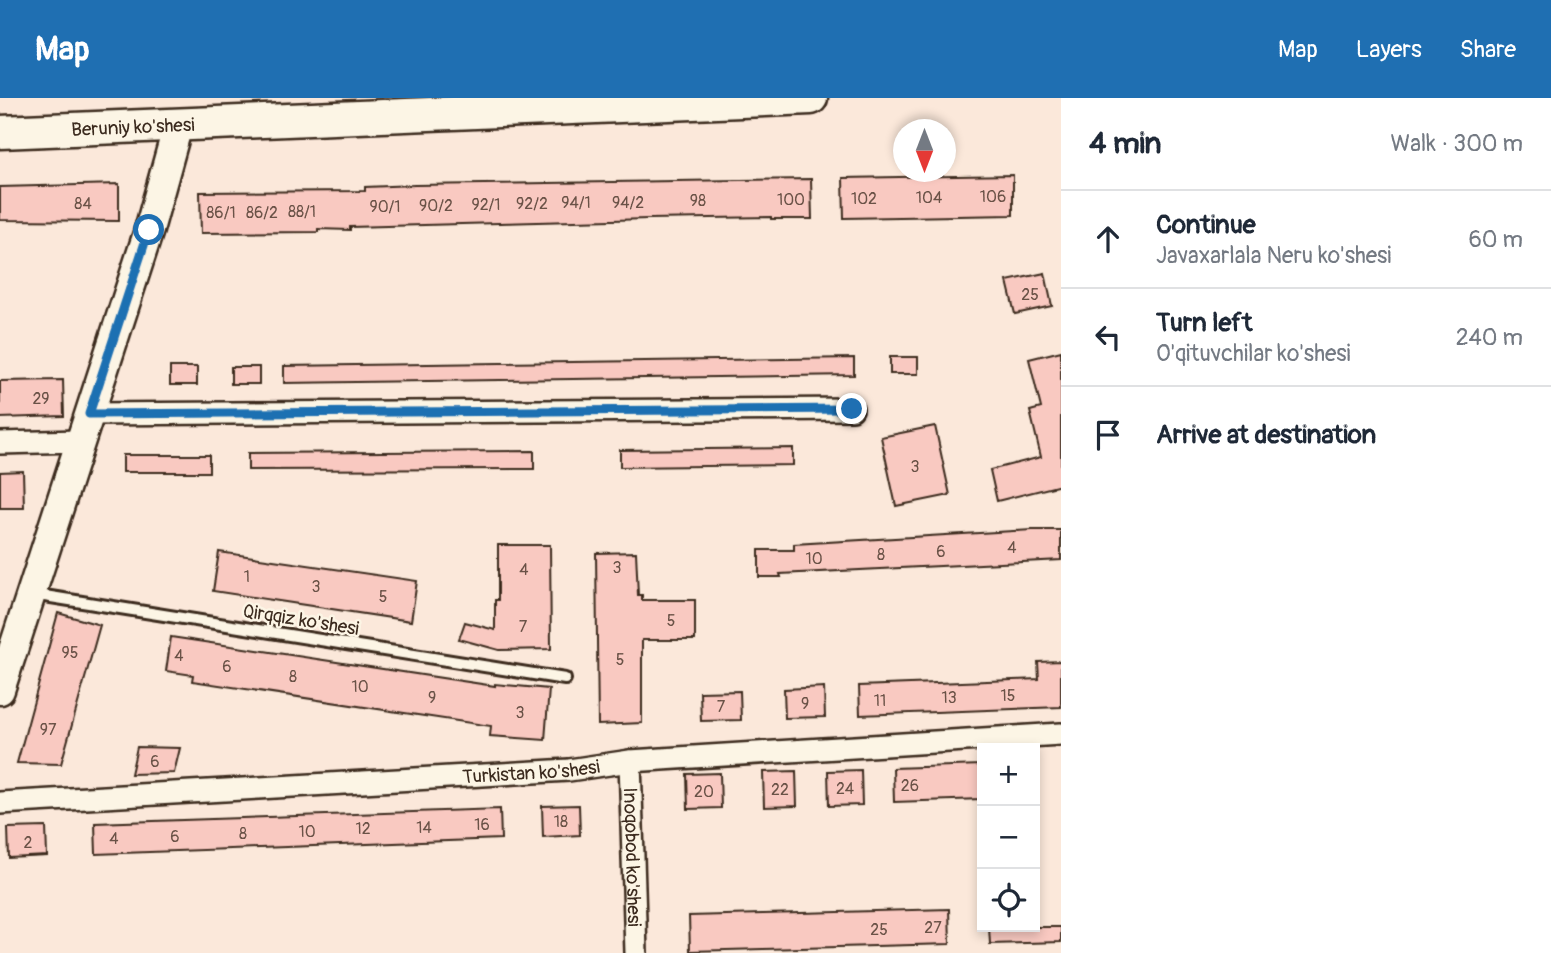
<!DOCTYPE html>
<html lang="en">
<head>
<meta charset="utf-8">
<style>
	:root { --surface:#fff; --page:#f2f2f3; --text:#1f2937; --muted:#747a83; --line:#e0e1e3; --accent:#1f6fb2 }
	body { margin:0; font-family:Pangolin,sans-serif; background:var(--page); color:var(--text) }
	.controls { position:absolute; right:21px; bottom:21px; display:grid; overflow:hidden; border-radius:0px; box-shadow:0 4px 10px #0003 }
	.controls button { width:63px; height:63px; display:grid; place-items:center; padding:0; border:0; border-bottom:2px solid var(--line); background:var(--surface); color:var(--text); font:35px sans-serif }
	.compass { position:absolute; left:893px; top:21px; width:63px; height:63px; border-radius:50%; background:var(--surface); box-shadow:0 4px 10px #0003; rotate:180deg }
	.stop { position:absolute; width:21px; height:21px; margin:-16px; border:5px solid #1f6fb2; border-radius:50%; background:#fff }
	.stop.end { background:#1f6fb2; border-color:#fff; box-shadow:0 2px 7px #0008 }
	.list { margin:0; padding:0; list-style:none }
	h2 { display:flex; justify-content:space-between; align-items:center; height:91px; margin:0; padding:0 28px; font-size:30px }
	h2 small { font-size:23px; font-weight:400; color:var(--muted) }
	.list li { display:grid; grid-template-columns:46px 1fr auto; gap:21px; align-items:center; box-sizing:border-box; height:98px; padding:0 28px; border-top:2px solid var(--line) }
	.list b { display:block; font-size:26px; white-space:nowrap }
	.list p { margin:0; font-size:23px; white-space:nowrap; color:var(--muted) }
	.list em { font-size:23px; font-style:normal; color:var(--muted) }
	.icon { flex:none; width:38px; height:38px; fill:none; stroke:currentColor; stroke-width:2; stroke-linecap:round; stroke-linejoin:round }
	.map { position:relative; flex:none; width:1061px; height:855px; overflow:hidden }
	header { display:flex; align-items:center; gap:42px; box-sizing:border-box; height:98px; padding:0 35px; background:var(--accent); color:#fff }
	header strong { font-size:33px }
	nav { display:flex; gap:38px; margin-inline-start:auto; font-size:24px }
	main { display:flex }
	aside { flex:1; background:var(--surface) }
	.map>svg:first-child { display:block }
	.building { fill:#f9c9c1; stroke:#3b2a1e; stroke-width:2 }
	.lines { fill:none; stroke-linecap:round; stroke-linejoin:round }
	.lane-casing { stroke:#3b2a1e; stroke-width:16 }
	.street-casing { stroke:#3b2a1e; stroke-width:26 }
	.secondary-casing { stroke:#3b2a1e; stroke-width:33 }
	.primary-casing { stroke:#3b2a1e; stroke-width:37 }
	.lane { stroke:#fcf5e5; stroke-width:10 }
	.street { stroke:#fcf5e5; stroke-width:21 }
	.secondary { stroke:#fcf5e5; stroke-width:28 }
	.primary { stroke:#fcf5e5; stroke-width:32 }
	.route { stroke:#1f6fb2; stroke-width:9 }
	.labels { text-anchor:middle; stroke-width:5; stroke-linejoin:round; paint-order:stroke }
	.number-label { font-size:16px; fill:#6a5247 }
	.street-label { font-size:19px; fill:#3b2a1e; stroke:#fcf5e5 }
</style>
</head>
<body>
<header>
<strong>Map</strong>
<nav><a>Map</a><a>Layers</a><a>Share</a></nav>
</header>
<main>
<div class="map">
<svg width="1061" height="855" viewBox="0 0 1061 855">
	<rect width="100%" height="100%" fill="#fbe8da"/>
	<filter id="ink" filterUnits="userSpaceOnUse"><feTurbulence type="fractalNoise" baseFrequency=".0143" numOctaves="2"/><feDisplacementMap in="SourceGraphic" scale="14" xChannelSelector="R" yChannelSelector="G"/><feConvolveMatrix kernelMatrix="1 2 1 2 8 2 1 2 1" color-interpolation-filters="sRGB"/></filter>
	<g filter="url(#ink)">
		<g class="building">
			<polygon points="1013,77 1013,117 844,120 843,80"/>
			<polygon points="811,81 812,121 771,121 771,119 649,121 350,129 350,132 318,131 318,134 201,135 200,94 365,93 365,89 415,87"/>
			<polygon points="119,86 119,123 0,122 0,89"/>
			<polygon points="1045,175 1052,208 1015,216 1007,183"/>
			<polygon points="1061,253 1061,387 997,403 990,372 1041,359 1030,313 1041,310 1029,261"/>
			<rect x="890" y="259" width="28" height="17"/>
			<polygon points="854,260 854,277 284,285 284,268"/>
			<rect x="170" y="269" width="27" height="18"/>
			<rect x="231" y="269" width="28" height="17"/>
			<polygon points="63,282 64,318 0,320 0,283"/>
			<polygon points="935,328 950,397 896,408 881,339"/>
			<polygon points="793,350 793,367 620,369 620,352"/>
			<polygon points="534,353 534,371 248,372 248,355"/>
			<rect x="123" y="357" width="86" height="17"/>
			<polygon points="23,373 24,410 0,410 0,374"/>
			<polygon points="1032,432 1061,432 1061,462 780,476 781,479 759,479 759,452 794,452 794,446"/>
			<polygon points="498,447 550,447 551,551 499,552 459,541 465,524 495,532 495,502 498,502"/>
			<polygon points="219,454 417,483 411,523 213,493"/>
			<polygon points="636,454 638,497 642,497 642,502 695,502 695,542 642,542 642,625 598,627 596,455"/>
			<polygon points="58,515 100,527 61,666 17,665"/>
			<polygon points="171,539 495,588 495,586 549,591 545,642 490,638 491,628 192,583 193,577 166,573"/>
			<polygon points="1061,563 1061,609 860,617 859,588 1039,581 1038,564"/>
			<polygon points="824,589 825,619 785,620 784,591"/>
			<polygon points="740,593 741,622 701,623 700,594"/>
			<polygon points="137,649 180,650 174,675 131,676"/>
			<polygon points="982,667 982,701 894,704 893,670"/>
			<polygon points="861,672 862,707 829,708 828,673"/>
			<polygon points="796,673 797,708 764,709 763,674"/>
			<polygon points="720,675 721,710 688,711 687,676"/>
			<polygon points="579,707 580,737 543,739 542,708"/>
			<polygon points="500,711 501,741 96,756 95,725"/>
			<polygon points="46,729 47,758 9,760 8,730"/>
			<polygon points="949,811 950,846 690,853 689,818"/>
			<polygon points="989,829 1061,829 1061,844 990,846"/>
		</g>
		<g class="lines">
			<defs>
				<polyline id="lane" points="32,496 565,581"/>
				<g id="street">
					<polyline points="89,316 852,311"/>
					<polyline points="0,345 80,343"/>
					<path id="s1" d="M630 663 636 855"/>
					<path id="s2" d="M0 705 569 672 630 663 1061 636"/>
				</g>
				<polyline id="secondary" points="0,592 149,132 178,27"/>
				<g id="primary">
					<path id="s3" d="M0 34 811 0"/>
				</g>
			</defs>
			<use href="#lane" class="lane-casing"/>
			<use href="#street" class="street-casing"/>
			<use href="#secondary" class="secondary-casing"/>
			<use href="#primary" class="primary-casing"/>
			<use href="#lane" class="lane"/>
			<use href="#street" class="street"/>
			<use href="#secondary" class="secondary"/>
			<use href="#primary" class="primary"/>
		</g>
	</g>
	<g class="lines" filter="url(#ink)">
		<polyline class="route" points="149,132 89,316 852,311"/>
	</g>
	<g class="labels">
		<g class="number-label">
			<text x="993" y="104">106</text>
			<text x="929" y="105">104</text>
			<text x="864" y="106">102</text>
			<text x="791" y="107">100</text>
			<text x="698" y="108">98</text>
			<text x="576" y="110">94/1</text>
			<text x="628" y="110">94/2</text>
			<text x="83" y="111">84</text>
			<text x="532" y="111">92/2</text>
			<text x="486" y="112">92/1</text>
			<text x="436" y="113">90/2</text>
			<text x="385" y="114">90/1</text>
			<text x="302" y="119">88/1</text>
			<text x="221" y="120">86/1</text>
			<text x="262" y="120">86/2</text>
			<text x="1030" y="202">25</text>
			<text x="41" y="306">29</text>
			<text x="915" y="374">3</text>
			<text x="1012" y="455">4</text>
			<text x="941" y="459">6</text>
			<text x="881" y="462">8</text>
			<text x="814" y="466">10</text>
			<text x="617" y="475">3</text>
			<text x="524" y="477">4</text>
			<text x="247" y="484">1</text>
			<text x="316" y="494">3</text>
			<text x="383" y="504">5</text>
			<text x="671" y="528">5</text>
			<text x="523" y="534">7</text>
			<text x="70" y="560">95</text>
			<text x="179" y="563">4</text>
			<text x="620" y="567">5</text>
			<text x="227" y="574">6</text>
			<text x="293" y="584">8</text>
			<text x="360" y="594">10</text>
			<text x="1008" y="603">15</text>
			<text x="432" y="605">9</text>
			<text x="949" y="605">13</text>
			<text x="880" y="608">11</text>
			<text x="805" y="611">9</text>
			<text x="721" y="614">7</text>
			<text x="520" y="620">3</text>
			<text x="48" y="637">97</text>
			<text x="155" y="669">6</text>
			<text x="910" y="693">26</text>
			<text x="845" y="696">24</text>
			<text x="780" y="697">22</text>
			<text x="704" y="699">20</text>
			<text x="561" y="729">18</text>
			<text x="482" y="732">16</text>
			<text x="424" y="735">14</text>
			<text x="363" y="736">12</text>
			<text x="307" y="739">10</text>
			<text x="243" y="741">8</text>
			<text x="175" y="744">6</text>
			<text x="114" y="746">4</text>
			<text x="28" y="750">2</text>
			<text x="933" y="835">27</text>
			<text x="879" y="837">25</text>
		</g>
		<g class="street-label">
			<text dy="7" stroke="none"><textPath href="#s3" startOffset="133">Beruniy ko'shesi</textPath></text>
			<text transform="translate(301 521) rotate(9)" y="7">Qirqqiz ko'shesi</text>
			<text dy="7" stroke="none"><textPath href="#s2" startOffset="532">Turkistan ko'shesi</textPath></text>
			<text dy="7" stroke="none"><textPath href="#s1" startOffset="96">Inoqobod ko'shesi</textPath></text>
		</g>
	</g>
</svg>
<div class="controls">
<button>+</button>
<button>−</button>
<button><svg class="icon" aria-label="locate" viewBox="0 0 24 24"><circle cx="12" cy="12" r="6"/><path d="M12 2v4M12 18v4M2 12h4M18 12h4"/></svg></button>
</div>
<svg class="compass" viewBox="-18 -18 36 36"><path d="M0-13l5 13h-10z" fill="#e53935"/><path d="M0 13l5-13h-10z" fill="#747a83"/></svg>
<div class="stop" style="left:149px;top:132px"></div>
<div class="stop end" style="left:852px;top:311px"></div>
</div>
<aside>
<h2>4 min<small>Walk · 300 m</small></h2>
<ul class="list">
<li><svg class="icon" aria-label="ahead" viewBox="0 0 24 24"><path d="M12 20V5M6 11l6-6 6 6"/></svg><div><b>Continue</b><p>Javaxarlala Neru ko'shesi</p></div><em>60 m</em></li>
<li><svg class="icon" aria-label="left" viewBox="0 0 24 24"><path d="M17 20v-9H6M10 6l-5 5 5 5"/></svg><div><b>Turn left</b><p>O'qituvchilar ko'shesi</p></div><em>240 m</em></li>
<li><svg class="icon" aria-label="arrive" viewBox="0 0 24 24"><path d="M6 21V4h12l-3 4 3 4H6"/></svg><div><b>Arrive at destination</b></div></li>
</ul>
</aside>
</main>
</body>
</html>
